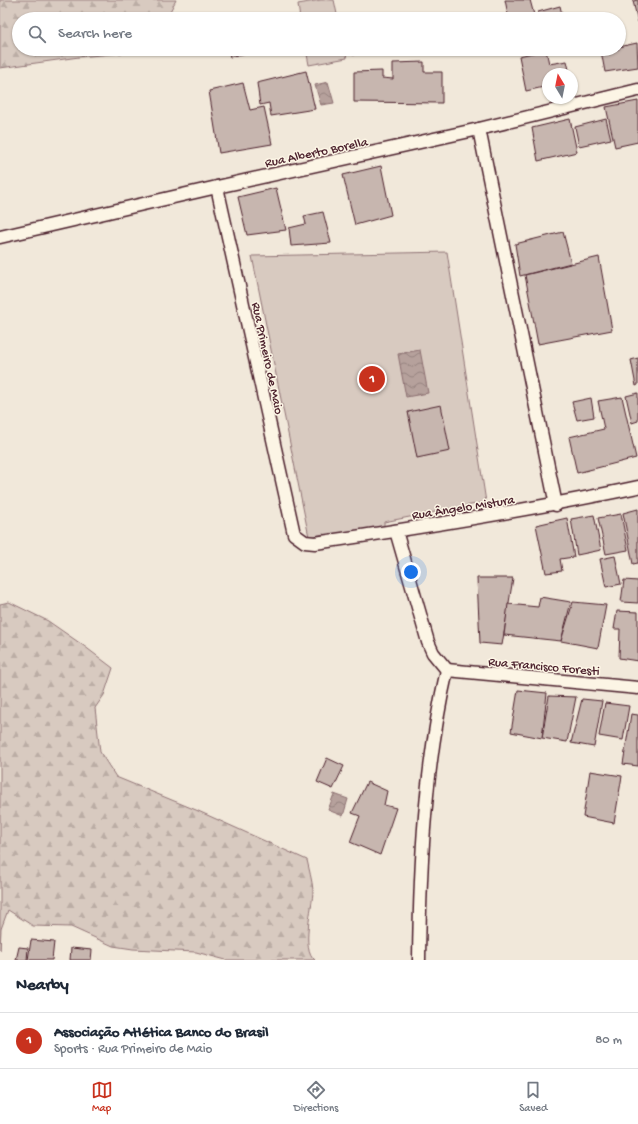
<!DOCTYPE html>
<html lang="en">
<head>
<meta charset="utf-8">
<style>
	:root { --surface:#fff; --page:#f2f2f3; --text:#1f2937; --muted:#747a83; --line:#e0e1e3; --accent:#c8321e }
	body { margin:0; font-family:"Gochi Hand",sans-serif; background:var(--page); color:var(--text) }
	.compass { position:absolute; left:542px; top:68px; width:36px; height:36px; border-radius:50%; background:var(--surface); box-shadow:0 1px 3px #0004; rotate:350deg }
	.you { position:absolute; left:411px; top:572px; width:14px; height:14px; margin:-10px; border:3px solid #fff; border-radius:50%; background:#1a73e8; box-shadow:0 0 0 6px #1a73e833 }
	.badge { display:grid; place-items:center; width:26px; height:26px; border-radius:50%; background:var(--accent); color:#fff; font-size:13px; font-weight:700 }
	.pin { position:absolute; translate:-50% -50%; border:2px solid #fff; box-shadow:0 1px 4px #0006 }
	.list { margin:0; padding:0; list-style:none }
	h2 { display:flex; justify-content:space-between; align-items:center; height:52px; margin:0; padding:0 16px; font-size:17px }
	h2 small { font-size:13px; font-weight:400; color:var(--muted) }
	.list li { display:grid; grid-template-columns:26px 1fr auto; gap:12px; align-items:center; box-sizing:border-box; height:56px; padding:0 16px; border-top:1px solid var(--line) }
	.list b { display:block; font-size:15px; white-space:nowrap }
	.list p { margin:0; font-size:13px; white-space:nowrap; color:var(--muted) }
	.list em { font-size:13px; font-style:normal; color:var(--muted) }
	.icon { flex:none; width:22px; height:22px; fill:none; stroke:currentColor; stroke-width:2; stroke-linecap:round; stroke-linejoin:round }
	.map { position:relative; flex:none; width:638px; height:960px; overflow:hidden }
	.search { position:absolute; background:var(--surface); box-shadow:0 1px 3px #0004; left:12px; right:12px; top:12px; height:44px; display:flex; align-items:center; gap:10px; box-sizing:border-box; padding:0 14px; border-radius:22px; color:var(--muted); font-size:15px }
	.sheet { height:108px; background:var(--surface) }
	nav { display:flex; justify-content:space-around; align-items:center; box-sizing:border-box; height:56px; border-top:1px solid var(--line); background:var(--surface); font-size:11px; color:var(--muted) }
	nav a { display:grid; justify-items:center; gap:2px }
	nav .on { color:var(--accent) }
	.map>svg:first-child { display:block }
	.green { fill:#d8cac0; stroke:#917476 }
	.forest { fill:url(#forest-firs); stroke:#917476 }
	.water { fill:url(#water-waves); stroke:#8b6d6f }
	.building { fill:#c7b6af; stroke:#4a1f2b }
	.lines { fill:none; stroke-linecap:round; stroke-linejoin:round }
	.minor-casing { stroke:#4a1f2b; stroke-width:15 }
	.minor { stroke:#fcf5e5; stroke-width:12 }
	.labels { text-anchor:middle; stroke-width:3; stroke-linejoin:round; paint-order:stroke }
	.street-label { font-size:13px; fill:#4a1f2b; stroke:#fcf5e5 }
</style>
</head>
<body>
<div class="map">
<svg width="638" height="960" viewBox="0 0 638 960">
	<defs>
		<pattern id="forest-firs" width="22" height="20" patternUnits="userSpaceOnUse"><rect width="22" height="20" fill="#d8cac0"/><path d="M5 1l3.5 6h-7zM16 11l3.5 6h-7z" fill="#bbada5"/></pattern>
		<pattern id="water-waves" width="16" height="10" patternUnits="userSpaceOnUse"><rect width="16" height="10" fill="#b6a19c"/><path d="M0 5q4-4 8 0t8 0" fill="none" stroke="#96837f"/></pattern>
	</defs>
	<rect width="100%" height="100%" fill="#f1e8da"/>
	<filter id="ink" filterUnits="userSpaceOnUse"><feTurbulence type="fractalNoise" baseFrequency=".025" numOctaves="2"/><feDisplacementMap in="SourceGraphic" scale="8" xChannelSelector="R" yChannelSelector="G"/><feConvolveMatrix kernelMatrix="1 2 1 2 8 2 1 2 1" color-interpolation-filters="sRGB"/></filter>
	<g filter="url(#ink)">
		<g class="green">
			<polygon points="321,0 334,0 338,19 300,19 298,4"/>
			<polygon points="306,49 345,49 347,58 309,65"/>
			<polygon points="447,252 486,502 384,522 384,526 325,538 324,534 309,537 252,256"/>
		</g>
		<g class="forest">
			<polygon points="0,0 176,0 166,19 19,19 19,49 132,49 122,53 79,57 0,68"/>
			<path d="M9 602 48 621 84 646 113 668 104 695 95 708 100 752 116 777 196 810 307 860C309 869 312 880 313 890 313 907 300 948 315 960H226L196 952 133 949 113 946 71 927 33 926 8 910 1 929 0 950V604Z"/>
		</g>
		<g class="water">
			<polygon points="328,82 334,103 321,105 315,85"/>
			<polygon points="420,350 428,393 406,397 398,354"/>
			<polygon points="334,794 348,799 343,816 328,810"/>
		</g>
		<g class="building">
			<polygon points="505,0 530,0 534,15 519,19 509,19"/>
			<polygon points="638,0 638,22 633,1"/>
			<polygon points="560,6 563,19 539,19 538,12"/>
			<polygon points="637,43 638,67 605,72 601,51 619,49 619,47"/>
			<polygon points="228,49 253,49 254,51 230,57"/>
			<polygon points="352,49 367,49 368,52 353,55"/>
			<polygon points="546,50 549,64 567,61 570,74 548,74 548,86 526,91 519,56"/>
			<polygon points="424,62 424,72 442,72 442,103 354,102 354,72 382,71 382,78 393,79 393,63"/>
			<polygon points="306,71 315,109 271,116 269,103 260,105 257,83"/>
			<polygon points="243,83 250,110 264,107 272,144 219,153 209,91"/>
			<polygon points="638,101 638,142 615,147 606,107"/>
			<polygon points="570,119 577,152 538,161 532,128"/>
			<polygon points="606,119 611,139 579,146 575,127"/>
			<polygon points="381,166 391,215 355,225 343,175"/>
			<polygon points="276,188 286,230 247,235 238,197"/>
			<polygon points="323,212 331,243 291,246 289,228 306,224 304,216"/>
			<polygon points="563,232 571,263 520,276 515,244"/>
			<polygon points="599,257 612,330 538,344 525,275"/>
			<polygon points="638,358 638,385 636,386 631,360"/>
			<polygon points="638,393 638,421 632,423 626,396"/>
			<polygon points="622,397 636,458 577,473 569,437 604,429 598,401"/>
			<polygon points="591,398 594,417 577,420 572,402"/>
			<polygon points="441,405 450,451 417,458 408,412"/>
			<polygon points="638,509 638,563 633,564 623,513"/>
			<polygon points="621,514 628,550 606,554 598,518"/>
			<polygon points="594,515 601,550 577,555 571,519"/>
			<polygon points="567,518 574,557 560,559 562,571 546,573 536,525"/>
			<polygon points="615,556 621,584 606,587 600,559"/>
			<polygon points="477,578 513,578 502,645 480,643"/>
			<polygon points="624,580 638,581 638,603 621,602"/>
			<polygon points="540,597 571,602 561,641 504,635 508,604 538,607"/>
			<polygon points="573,602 606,605 598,648 561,641"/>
			<polygon points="617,611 638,612 638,661 619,658 620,629 614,629"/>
			<polygon points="518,690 547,693 542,738 511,732"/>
			<polygon points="549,696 576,697 567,742 542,738"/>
			<polygon points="582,699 602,701 594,747 571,743"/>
			<polygon points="605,703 629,706 623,740 599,736"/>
			<polygon points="631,714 638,715 638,766 623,764"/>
			<polygon points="327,758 344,766 333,789 317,782"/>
			<polygon points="590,771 622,776 614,823 583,817"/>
			<polygon points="367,782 387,791 384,805 396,808 380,855 350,842 360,816 352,813"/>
			<polygon points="31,940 54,942 52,960 28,960"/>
			<polygon points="19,947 28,948 27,960 16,960"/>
			<polygon points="71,948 92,950 91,960 70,960"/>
		</g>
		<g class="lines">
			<defs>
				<g id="minor">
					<polyline points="479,129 556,505"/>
					<path d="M217 187 294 534 305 542 315 543C423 527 531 510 638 487"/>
					<polyline points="0,237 217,187 479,129 638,90"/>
					<polyline points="396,531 428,642 433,653 447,670"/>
					<polyline points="447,670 638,688"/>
					<path d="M419 960C420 862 425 766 447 670"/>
				</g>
			</defs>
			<use href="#minor" class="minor-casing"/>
			<use href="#minor" class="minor"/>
		</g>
	</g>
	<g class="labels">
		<g class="street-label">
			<text transform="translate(316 151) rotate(-12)" y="5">Rua Alberto Borella</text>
			<text transform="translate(269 358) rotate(78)" y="5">Rua Primeiro de Maio</text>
			<text transform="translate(463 506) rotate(-9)" y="5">Rua Ângelo Mistura</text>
			<text transform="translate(544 665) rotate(5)" y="5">Rua Francisco Foresti</text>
		</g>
	</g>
</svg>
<svg class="compass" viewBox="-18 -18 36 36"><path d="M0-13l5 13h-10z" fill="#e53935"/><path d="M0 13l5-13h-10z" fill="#747a83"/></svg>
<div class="you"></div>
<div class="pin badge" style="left:372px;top:379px">1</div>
<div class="search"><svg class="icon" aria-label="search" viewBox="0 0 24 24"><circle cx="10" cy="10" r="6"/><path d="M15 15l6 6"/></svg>Search here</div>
</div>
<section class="sheet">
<h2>Nearby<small></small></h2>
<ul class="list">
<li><span class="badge">1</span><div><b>Associação Atlética Banco do Brasil</b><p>Sports · Rua Primeiro de Maio</p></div><em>80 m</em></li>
</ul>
</section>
<nav>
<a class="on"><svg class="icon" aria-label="map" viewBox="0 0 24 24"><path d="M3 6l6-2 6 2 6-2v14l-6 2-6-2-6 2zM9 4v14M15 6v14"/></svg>Map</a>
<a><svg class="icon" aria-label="directions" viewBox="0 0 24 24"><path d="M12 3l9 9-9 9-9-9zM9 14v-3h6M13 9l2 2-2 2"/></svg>Directions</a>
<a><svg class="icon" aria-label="saved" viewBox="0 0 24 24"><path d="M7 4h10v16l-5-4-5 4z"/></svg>Saved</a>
</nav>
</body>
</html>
